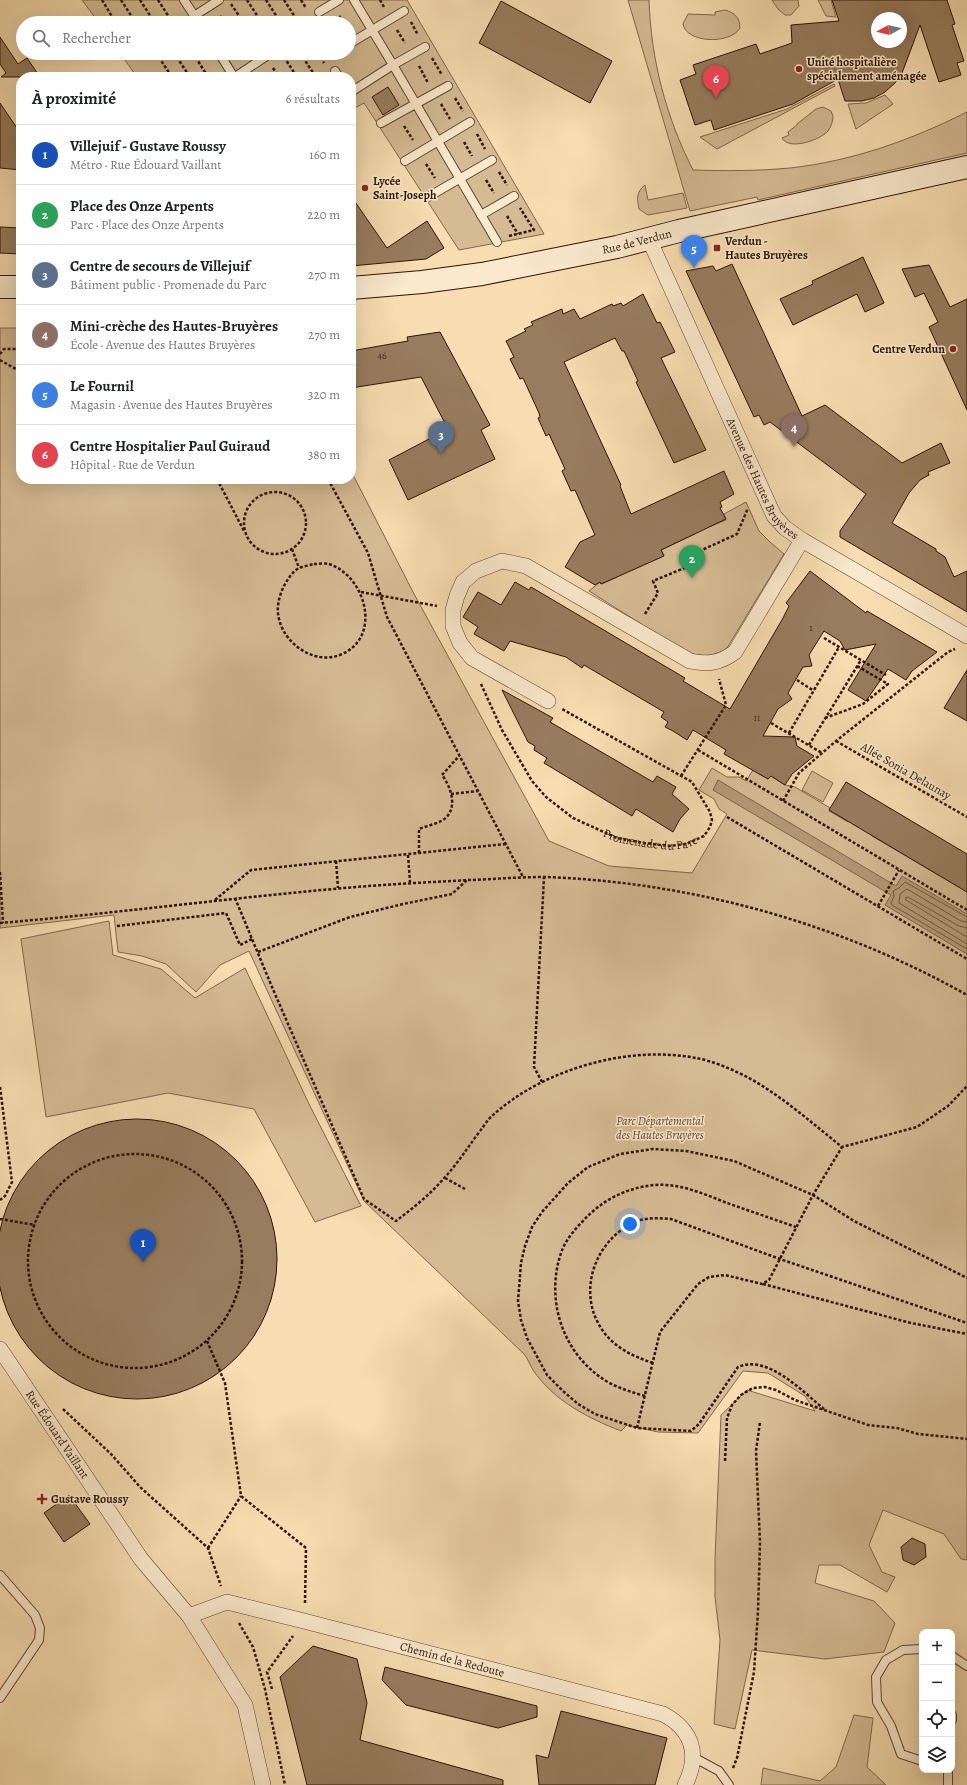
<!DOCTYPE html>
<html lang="fr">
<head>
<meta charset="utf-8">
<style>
	:root { --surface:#fff; --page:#f2f2f2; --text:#202124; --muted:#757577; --line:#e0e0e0; --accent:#ea580c }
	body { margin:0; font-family:Alegreya,serif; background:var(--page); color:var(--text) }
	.controls { position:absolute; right:12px; bottom:12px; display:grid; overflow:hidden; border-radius:8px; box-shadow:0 4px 16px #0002 }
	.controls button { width:36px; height:36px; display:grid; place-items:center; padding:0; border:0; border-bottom:1px solid var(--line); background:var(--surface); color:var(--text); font:20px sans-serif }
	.compass { position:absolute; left:871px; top:12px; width:36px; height:36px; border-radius:50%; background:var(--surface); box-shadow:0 4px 16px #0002; rotate:262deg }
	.you { position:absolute; left:630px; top:1224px; width:14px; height:14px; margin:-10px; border:3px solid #fff; border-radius:50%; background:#1a73e8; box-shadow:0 0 0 6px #1a73e833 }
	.badge { display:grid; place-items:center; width:26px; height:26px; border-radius:50%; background:var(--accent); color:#fff; font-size:13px; font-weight:700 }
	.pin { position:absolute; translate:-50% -33px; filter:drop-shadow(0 1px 2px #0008) }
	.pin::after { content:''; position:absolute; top:21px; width:14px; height:12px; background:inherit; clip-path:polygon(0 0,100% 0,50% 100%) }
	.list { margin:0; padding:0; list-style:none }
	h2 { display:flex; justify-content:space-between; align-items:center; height:52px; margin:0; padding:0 16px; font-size:17px }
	h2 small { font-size:13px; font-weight:400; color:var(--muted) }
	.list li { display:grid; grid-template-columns:26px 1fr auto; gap:12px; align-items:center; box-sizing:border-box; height:60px; padding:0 16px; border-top:1px solid var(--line) }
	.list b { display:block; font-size:15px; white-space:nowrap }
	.list p { margin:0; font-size:13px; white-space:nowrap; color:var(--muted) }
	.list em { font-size:13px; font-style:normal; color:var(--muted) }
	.icon { flex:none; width:22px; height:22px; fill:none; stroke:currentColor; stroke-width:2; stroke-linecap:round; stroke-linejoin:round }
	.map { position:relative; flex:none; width:967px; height:1785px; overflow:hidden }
	.search { position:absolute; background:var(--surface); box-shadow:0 4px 16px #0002; left:16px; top:16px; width:340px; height:44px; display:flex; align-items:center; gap:10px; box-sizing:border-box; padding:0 14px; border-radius:22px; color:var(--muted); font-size:15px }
	.panel { position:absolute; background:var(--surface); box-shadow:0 4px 16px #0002; left:16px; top:72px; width:340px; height:412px; border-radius:16px }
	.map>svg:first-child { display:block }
	.green { fill:#d5bb94; stroke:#82674c }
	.water { fill:#b39876; stroke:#7e6348 }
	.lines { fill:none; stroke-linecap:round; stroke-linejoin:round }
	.shore { stroke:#71563d; stroke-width:1 }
	.building { fill:#977c5e; stroke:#2f1304; fill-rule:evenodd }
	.lane-casing { stroke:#61462f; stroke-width:10 }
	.street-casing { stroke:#61462f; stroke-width:16 }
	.secondary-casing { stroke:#2f1304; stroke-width:24 }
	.path { stroke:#2f1304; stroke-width:2.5; stroke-dasharray:3 2; stroke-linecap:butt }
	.lane { stroke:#fae9cc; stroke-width:8 }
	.street { stroke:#fae9cc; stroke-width:15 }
	.secondary { stroke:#fae9cc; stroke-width:22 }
	.poi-dot { fill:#8f2418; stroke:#fae9cc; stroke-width:1.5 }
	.labels { text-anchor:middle; stroke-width:3; stroke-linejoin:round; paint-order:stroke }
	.number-label { font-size:10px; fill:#492d1a }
	.poi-label { font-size:12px; font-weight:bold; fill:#2f1304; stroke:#fae9cc; text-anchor:start }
	.street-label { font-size:12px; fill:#2f1304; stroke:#fae9cc }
	.park-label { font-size:12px; font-style:italic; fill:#61452f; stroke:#fae9cc }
</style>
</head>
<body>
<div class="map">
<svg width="967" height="1785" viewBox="0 0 967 1785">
	<rect width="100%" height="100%" fill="#f7ddb1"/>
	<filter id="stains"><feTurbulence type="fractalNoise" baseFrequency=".005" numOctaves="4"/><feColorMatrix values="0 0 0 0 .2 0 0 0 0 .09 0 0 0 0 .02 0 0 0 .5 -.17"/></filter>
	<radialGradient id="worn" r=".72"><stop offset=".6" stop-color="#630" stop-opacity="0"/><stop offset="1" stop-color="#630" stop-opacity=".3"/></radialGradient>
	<g class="green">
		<polygon points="82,0 407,0 544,234 459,250 364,103 351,110 351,77 137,77 120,53 349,53 349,23 99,23"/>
		<path d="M628 0H649C651 60 666 117 693 170 725 171 758 171 790 168 853 161 911 140 967 112V153L758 200 757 197 690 211Z"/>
		<polygon points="772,0 798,0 799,6 791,15 785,15 778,9"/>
		<polygon points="818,0 831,0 836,17 826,16"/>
		<path d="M725 10C735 13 740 18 740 28 730 45 686 43 683 24L688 14 715 15V12Z"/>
		<polygon points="834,84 835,86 717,149 700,137 787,109"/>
		<polygon points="885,95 893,104 856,129 848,104 866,103"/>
		<path d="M823 107 831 111 833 116C833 121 831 127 828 131 820 140 789 151 782 138L789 135 788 132 797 125V124L816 109Z"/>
		<path d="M645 185 648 200 683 193 687 208 648 215 639 209C637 199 636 192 645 185Z"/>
		<path d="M0 328H21V479H351V471L413 592 549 841 609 866 692 873 727 814 719 809 714 799 699 790 712 768 727 777H739L746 781 753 770 768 779 771 776 785 785 795 787 830 808 829 811 848 822 850 819 873 833 872 836 967 892V1560L961 1559 944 1534 883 1510 869 1545 882 1572 895 1577 887 1592 840 1565H819L815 1583 874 1601 895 1623 884 1652 825 1659 752 1650 735 1729 714 1724 720 1640 715 1597V1559L721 1415 747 1390 815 1411 805 1396 768 1373 743 1371 698 1433 658 1432 627 1425 621 1431C588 1418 554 1401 533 1370 530 1365 528 1359 524 1354L364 1201 249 951 220 965 196 992 166 964 142 956 118 952 114 915 0 928Z"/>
		<path d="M746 502 759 531 770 542 784 554 727 648C713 658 702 656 687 653L589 591 600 582 602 584 664 555 661 550 695 534 694 532 709 522 711 526 726 520 724 514Z"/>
		<polygon points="812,771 833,783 823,802 802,790"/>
		<polygon points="109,921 113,955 161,969 195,998 245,968 309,1104 361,1206 315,1222 254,1109 168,1093 46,1117 21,939"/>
		<polygon points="854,1715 873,1718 867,1767 886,1785 761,1785 763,1768 820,1781 836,1767"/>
	</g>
	<polygon class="water" points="718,780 896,886 902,876 967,914 967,954 885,905 891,895 713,790"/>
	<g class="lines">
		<g class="shore">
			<polyline points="967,917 905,882 899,888 893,891 894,896 891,903 892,905 967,949"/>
			<polyline points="967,922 961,921 907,889 900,894 899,903 967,944"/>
			<polyline points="967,928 959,926 908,897 905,898 906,900 967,937"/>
		</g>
	</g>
	<g class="building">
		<path d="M832 0H947L955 24 952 25 964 61 957 63 961 75 939 82 920 25 902 73 895 83 885 92 874 98 862 101H845L838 79 793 104 714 130 711 120 695 125 680 80 696 74 693 65 756 44 760 54 792 43 791 25 839 21ZM877 18H901V42H877Z"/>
		<polygon points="501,1 612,61 590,103 479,43"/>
		<polygon points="0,37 18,64 27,58 40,77 1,77 6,73 0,64"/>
		<polygon points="388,87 399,105 383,115 372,97"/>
		<polygon points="0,103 21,134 21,170 0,168"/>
		<polygon points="351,196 387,248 427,221 444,248 426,259 351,266"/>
		<polygon points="0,227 21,228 21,254 0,253"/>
		<polygon points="863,257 884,303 865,312 857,294 793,325 780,299 813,284 812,281"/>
		<polygon points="732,264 802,416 825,405 902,463 941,443 950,463 928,472 929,475 920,480 909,493 892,523 936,549 936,551 945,557 954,577 967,571 967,612 840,537 840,531 866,494 770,422 764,425 759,415 754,417 686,271 713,266 716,271"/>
		<polygon points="929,265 950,307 967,299 967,410 929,327 938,322 924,293 915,297 902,269"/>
		<polygon points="643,294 657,323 660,322 675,352 661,358 706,450 674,463 636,382 638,381 624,351 622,351 615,338 564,362 621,485 620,486 631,514 724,471 734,494 720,502 722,507 720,508 726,519 661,550 664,556 601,584 600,582 595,585 565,567 580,542 595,535 575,490 571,491 562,471 565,469 549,434 546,436 538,418 540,417 539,413 523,378 520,379 510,359 514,357 506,341 526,331 524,329 533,325 531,322 562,309 563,314 574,309 580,319 612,304 613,306 621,303 623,306"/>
		<polygon points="440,332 490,425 481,430 495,459 408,500 389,460 448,429 421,377 351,388 351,351 408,341 407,337"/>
		<polygon points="810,571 866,613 867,611 937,652 912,671 906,680 888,669 866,701 848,690 876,644 845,650 840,641 824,631 809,655 812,666 803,667 788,693 792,699 778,709 763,736 795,737 797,746 814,756 792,774 785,785 771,776 768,779 724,754 726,750 693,730 687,740 673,731 665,727 668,722 661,717 664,712 584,665 582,668 566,657 510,641 504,651 474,634 478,627 463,617 478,592 501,605 515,582 529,590 531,587 685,678 683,681 730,709 783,618 789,606 786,603"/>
		<polygon points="967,670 967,721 944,708"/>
		<polygon points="502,690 553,718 550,722 653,782 657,776 676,787 672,794 689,809 680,819 673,832 636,809 632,816 544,763 547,758 534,750 535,746 528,742"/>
		<polygon points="846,782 967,854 967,892 829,810"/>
		<circle cx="137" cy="1259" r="140"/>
		<polygon points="69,1495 90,1524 64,1542 44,1513"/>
		<polygon points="912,1538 925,1544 926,1557 914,1565 903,1560 901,1547"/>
		<polygon points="313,1646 357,1659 367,1703 360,1740 503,1780 503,1785 307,1785 280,1677"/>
		<polygon points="385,1667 537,1706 537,1717 498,1728 406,1705 382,1680"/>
		<polygon points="561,1711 667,1738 655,1785 539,1785 536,1755 548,1758"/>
	</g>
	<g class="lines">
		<defs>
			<g id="lane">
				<polyline points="184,0 199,23"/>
				<polyline points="319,12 339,0"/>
				<polyline points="194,16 219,0"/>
				<polyline points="187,23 195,17"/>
				<polyline points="349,44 404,11"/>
				<polyline points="425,47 393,65 497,242"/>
				<polyline points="219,53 234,77"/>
				<polyline points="137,54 139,53"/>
				<polyline points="335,71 339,77"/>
				<polyline points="235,77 271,53"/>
				<polyline points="351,92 393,65 354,0"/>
				<polyline points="381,123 448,86"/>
				<polyline points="405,161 470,122"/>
				<polyline points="428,197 492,160"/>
				<polyline points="481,215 514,196"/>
				<polyline points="0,1575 35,1615 40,1628 39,1640 0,1698"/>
				<polyline points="922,1649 903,1650 886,1660 876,1677 877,1702 891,1726 901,1754 922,1761"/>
				<polyline points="952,1656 967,1666"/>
				<polyline points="952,1720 952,1715"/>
				<polyline points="693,1757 719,1771 729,1785"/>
				<polyline points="948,1785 948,1770"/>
			</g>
			<g id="street">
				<path id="s2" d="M649 239 774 516 785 528 802 540 967 636"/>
				<path d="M548 701 472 658 460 643 453 626V610L457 596 463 582 476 571 502 561 526 566 690 661C708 665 720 663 735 652L802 540"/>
				<path id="s3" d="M0 1349 141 1559 189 1616 245 1705 263 1785"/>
				<path id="s4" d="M189 1616 227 1602 304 1621 663 1714C693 1730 700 1755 685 1785"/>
			</g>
			<g id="secondary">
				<polyline points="0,287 21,287"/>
				<path id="s5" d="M351 288 422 282 482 274 617 247 679 231 967 167"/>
			</g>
		</defs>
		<use href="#lane" class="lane-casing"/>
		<use href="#street" class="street-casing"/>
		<use href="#secondary" class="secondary-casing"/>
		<g class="path">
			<polyline points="102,0 116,23"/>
			<polyline points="121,0 136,23"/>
			<polyline points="140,0 155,23"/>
			<polyline points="158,0 173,23"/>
			<polyline points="247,0 262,23"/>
			<polyline points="266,0 281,23"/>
			<polyline points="284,0 299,23"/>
			<polyline points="301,0 306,8"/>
			<polyline points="380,0 384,7"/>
			<polyline points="231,4 244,23"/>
			<polyline points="220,16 225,23"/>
			<polyline points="339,16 344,23"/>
			<polyline points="411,22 418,35"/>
			<polyline points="397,30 405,43"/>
			<polyline points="156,53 172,77"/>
			<polyline points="174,53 190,77"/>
			<polyline points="193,53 208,77"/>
			<polyline points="300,53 316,77"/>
			<polyline points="318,53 324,63"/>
			<polyline points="284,57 297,77"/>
			<polyline points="432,58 442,75"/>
			<polyline points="419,66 428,83"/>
			<polyline points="273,68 279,77"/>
			<polyline points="455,98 463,111"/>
			<polyline points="441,104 450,119"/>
			<polyline points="404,126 413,140"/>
			<polyline points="477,134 485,149"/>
			<polyline points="464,142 472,156"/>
			<polyline points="426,164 435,178"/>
			<polyline points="499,172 507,185"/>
			<polyline points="486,180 494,193"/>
			<polyline points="507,216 518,234"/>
			<polyline points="509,236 534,230 520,208"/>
			<polyline points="0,354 4,349 21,349"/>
			<polyline points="0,360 21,372"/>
			<polyline points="217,479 244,531"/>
			<polyline points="328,479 368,553 387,617 523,877"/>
			<circle cx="275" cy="523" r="31"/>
			<polyline points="292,549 299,568"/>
			<path d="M314 564C319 564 325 563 329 564 366 576 382 637 342 654 316 666 285 645 279 619 276 608 279 596 284 586 288 579 292 572 299 568 304 566 310 565 314 564Z"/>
			<polyline points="361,592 437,606"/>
			<polyline points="645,614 658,593 653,581 694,564 702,550 737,534 748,508"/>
			<polyline points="824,638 886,675"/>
			<polyline points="797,680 814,691"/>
			<path id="s1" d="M481 684 502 730 532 781 546 797 573 818 617 838 644 843 669 846 686 844 704 836 710 827 712 820 710 812 692 782 562 709"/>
			<polyline points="825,718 863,704 888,684 857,666"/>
			<polyline points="771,723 822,753"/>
			<polyline points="789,733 839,647"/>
			<polyline points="836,741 967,817"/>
			<polyline points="809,745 861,660"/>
			<polyline points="698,750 967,910"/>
			<polyline points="681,776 726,705 719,679"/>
			<polyline points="451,794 478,791"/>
			<polyline points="783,801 799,773 836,741 948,652 955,649"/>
			<polyline points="727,817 967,959"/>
			<path d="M419 853V829C427 826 436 824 443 820 459 809 451 787 442 775L459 756"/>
			<polyline points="408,855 410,882"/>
			<polyline points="336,861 338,888"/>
			<polyline points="0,872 3,923"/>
			<path d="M235 898 272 987 364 1199 396 1221C413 1208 431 1194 445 1177 458 1163 468 1147 480 1131 484 1126 488 1119 493 1115 544 1069 628 1045 696 1058 713 1061 734 1070 749 1078 783 1097 812 1123 842 1147L917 1127 948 1106 967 1086"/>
			<polyline points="215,900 251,870 506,844"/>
			<polyline points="878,906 899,870"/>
			<path d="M0 923C119 913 237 897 356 887 394 884 432 882 470 880 495 879 520 877 545 877 691 882 839 923 967 995"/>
			<polyline points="117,926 226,913 240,945 252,939"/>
			<polyline points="258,952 350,917 403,904 452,894 467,880"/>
			<polyline points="542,1082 534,1067 544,877"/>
			<polyline points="0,1087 12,1182 5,1196 0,1200"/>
			<circle cx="135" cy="1261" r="107"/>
			<polyline points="445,1178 465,1189"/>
			<polyline points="0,1219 35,1225"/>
			<polyline points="763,1284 911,1323 967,1334"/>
			<polyline points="207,1341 225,1383 241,1496 306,1548 305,1603"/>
			<path d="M653 1363C632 1356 613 1347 601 1328 577 1291 595 1240 635 1222 647 1217 659 1218 671 1219L780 1259 967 1323"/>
			<path d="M645 1396C631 1392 618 1388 606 1381 563 1354 545 1301 561 1253 565 1241 574 1230 583 1221 602 1200 626 1188 654 1185 680 1183 704 1194 727 1203 750 1211 773 1219 796 1227"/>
			<polyline points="63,1409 111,1454 140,1487 208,1548 221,1586"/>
			<path d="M824 1409C803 1392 768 1354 738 1367L699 1424 691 1431 637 1428 595 1414 578 1404 563 1391 547 1375 527 1338 521 1320 518 1301 521 1263 525 1246 532 1227 542 1212 568 1183 588 1167 620 1154 653 1149 686 1151 734 1161 813 1195 854 1221 967 1278"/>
			<polyline points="637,1428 660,1332 698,1284 709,1277 725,1275 762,1284 769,1280 813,1195 842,1147"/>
			<polyline points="725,1461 727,1418 732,1405 741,1395 753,1388 765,1387 776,1390 795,1400 868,1425 897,1428 918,1434 967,1439"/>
			<polyline points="208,1548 241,1496"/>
			<polyline points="239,1623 253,1647 265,1689 285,1785"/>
			<polyline points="272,1689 267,1672 293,1636"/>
			<polyline points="733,1768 737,1758 754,1672 758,1611 760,1543 756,1451 760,1422"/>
		</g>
		<use href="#lane" class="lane"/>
		<use href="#street" class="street"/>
		<use href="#secondary" class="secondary"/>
	</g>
	<g class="poi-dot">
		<circle cx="799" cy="69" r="4"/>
		<circle cx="365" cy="188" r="4"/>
		<rect x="713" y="244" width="8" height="8" rx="2"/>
		<circle cx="953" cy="349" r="4"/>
		<path d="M40 1493h4v4h4v4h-4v4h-4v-4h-4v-4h4z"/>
	</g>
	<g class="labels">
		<g class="number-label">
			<text x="382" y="359">46</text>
			<text x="811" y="631">1</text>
			<text x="757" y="721">11</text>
		</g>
		<g class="poi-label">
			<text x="807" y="66">Unité hospitalière<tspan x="807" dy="14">spécialement aménagée</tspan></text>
			<text x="373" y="185">Lycée<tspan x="373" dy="14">Saint-Joseph</tspan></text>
			<text x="725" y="245">Verdun -<tspan x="725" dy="14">Hautes Bruyères</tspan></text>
			<text x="945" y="353" text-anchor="end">Centre Verdun</text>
			<text x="51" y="1503">Gustave Roussy</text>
		</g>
		<g class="street-label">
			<text dy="4" stroke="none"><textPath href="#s5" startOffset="290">Rue de Verdun</textPath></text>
			<text dy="4" stroke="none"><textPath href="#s2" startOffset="266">Avenue des Hautes Bruyères</textPath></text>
			<text transform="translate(906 771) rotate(30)" y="4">Allée Sonia Delaunay</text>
			<text dy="4" stroke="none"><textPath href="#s1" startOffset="247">Promenade du Parc</textPath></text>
			<text dy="4" stroke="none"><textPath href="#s3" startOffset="103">Rue Édouard Vaillant</textPath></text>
			<text dy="4" stroke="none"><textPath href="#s4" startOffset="273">Chemin de la Redoute</textPath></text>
		</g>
		<g class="park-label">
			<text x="660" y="1125">Parc Départemental<tspan x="660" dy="14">des Hautes Bruyères</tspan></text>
		</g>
	</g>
	<rect width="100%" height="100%" filter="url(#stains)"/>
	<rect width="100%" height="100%" fill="url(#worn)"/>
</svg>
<div class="controls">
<button>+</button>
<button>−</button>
<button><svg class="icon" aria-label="locate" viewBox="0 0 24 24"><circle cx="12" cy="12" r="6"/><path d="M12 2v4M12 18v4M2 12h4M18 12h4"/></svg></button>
<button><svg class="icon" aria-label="layers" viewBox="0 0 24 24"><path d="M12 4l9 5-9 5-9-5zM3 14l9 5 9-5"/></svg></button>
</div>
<svg class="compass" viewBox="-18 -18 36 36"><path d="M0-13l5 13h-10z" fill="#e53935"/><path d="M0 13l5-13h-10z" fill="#757577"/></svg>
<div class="you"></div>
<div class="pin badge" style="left:143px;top:1262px;background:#1a4fb4">1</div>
<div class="pin badge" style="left:692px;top:578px;background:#2e9e5b">2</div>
<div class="pin badge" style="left:441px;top:454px;background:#5c6f8a">3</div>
<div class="pin badge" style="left:794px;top:447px;background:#8d6e63">4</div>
<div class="pin badge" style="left:694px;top:268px;background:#3f7fe0">5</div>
<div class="pin badge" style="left:716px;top:98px;background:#e0444e">6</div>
<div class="search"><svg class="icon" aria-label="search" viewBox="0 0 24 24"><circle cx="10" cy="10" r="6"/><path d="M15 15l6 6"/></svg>Rechercher</div>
<section class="panel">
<h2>À proximité<small>6 résultats</small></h2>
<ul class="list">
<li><span class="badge" style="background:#1a4fb4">1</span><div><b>Villejuif - Gustave Roussy</b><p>Métro · Rue Édouard Vaillant</p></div><em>160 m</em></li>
<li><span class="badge" style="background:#2e9e5b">2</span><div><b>Place des Onze Arpents</b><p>Parc · Place des Onze Arpents</p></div><em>220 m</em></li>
<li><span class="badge" style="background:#5c6f8a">3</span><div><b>Centre de secours de Villejuif</b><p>Bâtiment public · Promenade du Parc</p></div><em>270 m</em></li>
<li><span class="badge" style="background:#8d6e63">4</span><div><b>Mini-crèche des Hautes-Bruyères</b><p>École · Avenue des Hautes Bruyères</p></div><em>270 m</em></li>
<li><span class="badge" style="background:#3f7fe0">5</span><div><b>Le Fournil</b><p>Magasin · Avenue des Hautes Bruyères</p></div><em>320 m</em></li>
<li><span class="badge" style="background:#e0444e">6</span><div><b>Centre Hospitalier Paul Guiraud</b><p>Hôpital · Rue de Verdun</p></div><em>380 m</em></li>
</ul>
</section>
</div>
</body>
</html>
